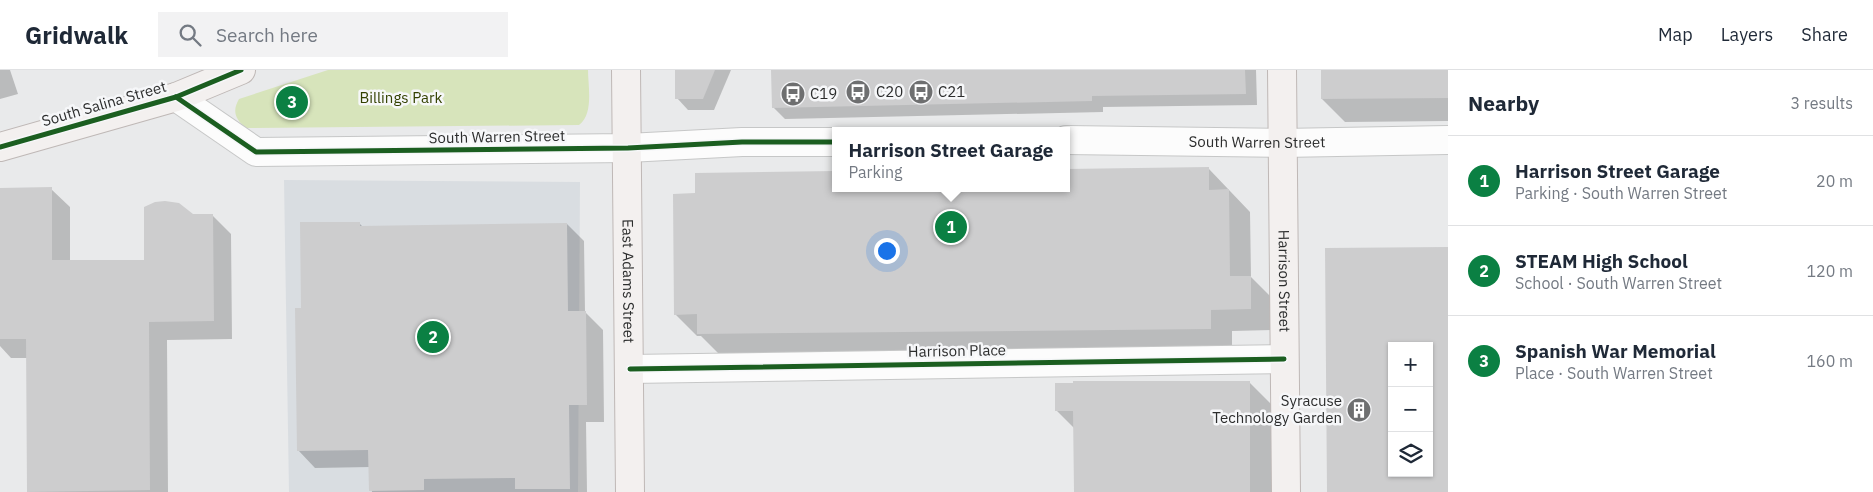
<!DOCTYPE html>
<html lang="en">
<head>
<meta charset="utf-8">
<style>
	:root { --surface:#fff; --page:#f2f2f3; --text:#1f2937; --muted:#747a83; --line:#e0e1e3; --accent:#0b8043 }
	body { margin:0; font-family:"IBM Plex Sans",sans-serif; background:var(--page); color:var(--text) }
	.controls { position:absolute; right:15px; bottom:15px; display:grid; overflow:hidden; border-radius:0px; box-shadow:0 1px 4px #0004 }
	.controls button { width:45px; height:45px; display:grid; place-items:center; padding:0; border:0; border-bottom:1px solid var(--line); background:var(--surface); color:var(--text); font:25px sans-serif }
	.you { position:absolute; left:886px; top:180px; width:18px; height:18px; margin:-12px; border:4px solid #fff; border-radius:50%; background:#1a73e8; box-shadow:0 0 0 8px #1a73e833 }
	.badge { display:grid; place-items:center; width:32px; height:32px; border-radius:50%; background:var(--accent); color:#fff; font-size:16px; font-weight:700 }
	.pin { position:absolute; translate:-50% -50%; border:2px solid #fff; box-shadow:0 1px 5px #0006 }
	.popup { position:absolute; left:832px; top:57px; width:238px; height:65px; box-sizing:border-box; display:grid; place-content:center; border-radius:0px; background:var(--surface); filter:drop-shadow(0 1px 4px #0005); font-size:16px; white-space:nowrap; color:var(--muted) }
	.popup b { font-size:19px; color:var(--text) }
	.popup::after { content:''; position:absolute; left:50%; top:100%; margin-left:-10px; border:10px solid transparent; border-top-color:var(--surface) }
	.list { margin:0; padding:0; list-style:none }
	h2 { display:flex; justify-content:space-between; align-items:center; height:65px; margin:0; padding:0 20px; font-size:21px }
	h2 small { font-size:16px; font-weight:400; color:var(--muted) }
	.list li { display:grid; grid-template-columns:32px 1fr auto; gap:15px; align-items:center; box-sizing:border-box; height:90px; padding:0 20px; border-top:1px solid var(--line) }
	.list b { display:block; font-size:19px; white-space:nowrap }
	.list p { margin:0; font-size:16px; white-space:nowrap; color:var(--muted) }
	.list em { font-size:16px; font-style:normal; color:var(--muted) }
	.icon { flex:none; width:28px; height:28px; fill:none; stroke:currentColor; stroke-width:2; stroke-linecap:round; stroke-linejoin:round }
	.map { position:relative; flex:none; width:1448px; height:422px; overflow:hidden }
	header { display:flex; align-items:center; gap:30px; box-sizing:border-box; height:70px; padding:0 25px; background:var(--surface); border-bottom:1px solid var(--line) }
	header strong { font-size:24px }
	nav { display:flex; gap:28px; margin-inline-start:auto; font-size:18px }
	.search { width:350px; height:45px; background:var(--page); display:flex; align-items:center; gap:12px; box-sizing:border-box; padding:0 18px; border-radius:0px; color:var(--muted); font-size:19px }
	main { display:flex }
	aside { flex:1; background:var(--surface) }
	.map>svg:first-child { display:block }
	.built { fill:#d9dde1 }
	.green { fill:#d7e4bb }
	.shadow { fill:#0003 }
	.building { fill:#cdcdce; fill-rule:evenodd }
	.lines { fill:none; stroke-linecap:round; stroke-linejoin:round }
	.minor-casing { stroke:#c6c7c7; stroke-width:30 }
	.major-casing { stroke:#bfb8b6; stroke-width:30 }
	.minor { stroke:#fcfcfc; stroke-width:28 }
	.major { stroke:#f3f0ef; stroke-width:28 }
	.cycleway-casing { stroke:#f6f7f9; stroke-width:8 }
	.cycleway { stroke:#1b5e20; stroke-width:5 }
	.labels { text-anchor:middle; stroke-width:5; stroke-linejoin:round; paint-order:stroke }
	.poi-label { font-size:15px; fill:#2c2d2d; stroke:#f6f7f9; text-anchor:start }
	.park-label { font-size:15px; fill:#334101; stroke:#f6f7f9 }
	.street-label { font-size:15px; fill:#2c2d2d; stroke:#f6f7f9 }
</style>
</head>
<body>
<header>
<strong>Gridwalk</strong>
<div class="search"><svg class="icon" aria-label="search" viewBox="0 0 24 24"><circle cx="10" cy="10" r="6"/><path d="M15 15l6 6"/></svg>Search here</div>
<nav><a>Map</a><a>Layers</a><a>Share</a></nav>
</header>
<main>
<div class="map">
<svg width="1448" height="422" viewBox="0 0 1448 422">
	<rect width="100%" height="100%" fill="#e9eaeb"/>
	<polygon class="built" points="284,110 580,112 578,422 289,422"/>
	<path class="green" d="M328 0H588C588 16 594 44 579 55L246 58C235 49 232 41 239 29Z"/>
	<g class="shadow">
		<polygon points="0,0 10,0 18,24 0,29"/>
		<polygon points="676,0 731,0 714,40 688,40 677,28"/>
		<polygon points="773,0 1256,0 1257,35 1103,37 1103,42 785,49 773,37"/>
		<polygon points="1322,0 1448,0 1448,51 1345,52 1322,29"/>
		<polygon points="1209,99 1250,142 1251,207 1272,228 1272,260 1232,261 1232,280 720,285 701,266 697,266 675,244 697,125 836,103 836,118 1066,118 1066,100"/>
		<polygon points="0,119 51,119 70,137 70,191 145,191 192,146 212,145 231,164 232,269 167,270 168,422 28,422 27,288 11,288 0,276"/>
		<polygon points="359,153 363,157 567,154 584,171 585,242 603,260 604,352 586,352 587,422 372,422 370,397 315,398 298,380 303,239"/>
		<polygon points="1249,312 1272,335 1272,422 1075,422 1075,359 1057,341 1074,315"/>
	</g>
	<g class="building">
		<polygon points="675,0 715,0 703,29 675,29"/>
		<polygon points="771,0 1245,0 1246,24 1092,26 1092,31 772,38"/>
		<polygon points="1321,0 1448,0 1448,28 1321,29"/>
		<polygon points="1209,97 1209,120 1229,119 1230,206 1251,206 1251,239 1211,240 1211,259 697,264 697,244 674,245 673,124 695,123 695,103 836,101 836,118 1066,118 1066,99"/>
		<polygon points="52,117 52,190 144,190 144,137 155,132 165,131 179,133 193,144 213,144 214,251 149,252 150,420 27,422 26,269 0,269 0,118"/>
		<polygon points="300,152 360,152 360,156 567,153 568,241 586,241 587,335 569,335 570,419 515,419 515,408 424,409 424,420 369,421 368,380 297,381 295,238 301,238"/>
		<path d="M1448 177V422H1327L1325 178ZM1392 276H1429V403H1392Z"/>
		<polygon points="1073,311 1250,311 1250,422 1074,422 1073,341 1055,341 1055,313 1073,313"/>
	</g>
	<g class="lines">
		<defs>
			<g id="minor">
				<polyline points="176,27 256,82 628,78 742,72 836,72"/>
				<path id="s1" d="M1066 70 1282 73 1448 70"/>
				<polyline points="630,299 1284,289"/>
			</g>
			<g id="major">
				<path id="s2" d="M626 0 630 422"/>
				<path id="s3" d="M1282 0 1286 422"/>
				<polyline points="0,77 176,27 241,0"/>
			</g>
		</defs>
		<use href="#minor" class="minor-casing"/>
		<use href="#major" class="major-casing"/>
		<use href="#minor" class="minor"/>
		<use href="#major" class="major"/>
		<defs>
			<g id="cycleway">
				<polyline points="176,27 256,82 628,78 742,72 836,72"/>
				<polyline points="0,77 176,27 241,0"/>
				<polyline points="630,299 1284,289"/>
			</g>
		</defs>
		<use href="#cycleway" class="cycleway-casing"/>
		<use href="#cycleway" class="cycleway"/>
	</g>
	<defs>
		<symbol id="bus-disc" viewBox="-11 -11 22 22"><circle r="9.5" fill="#6e6f70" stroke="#f6f7f9"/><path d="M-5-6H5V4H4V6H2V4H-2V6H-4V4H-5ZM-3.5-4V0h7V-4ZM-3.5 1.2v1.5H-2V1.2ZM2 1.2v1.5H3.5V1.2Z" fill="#fff"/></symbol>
		<symbol id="building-disc" viewBox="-11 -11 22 22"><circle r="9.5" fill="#6e6f70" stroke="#f6f7f9"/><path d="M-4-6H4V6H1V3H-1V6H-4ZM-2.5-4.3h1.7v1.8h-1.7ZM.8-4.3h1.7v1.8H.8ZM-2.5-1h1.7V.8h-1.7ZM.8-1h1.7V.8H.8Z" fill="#fff"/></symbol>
	</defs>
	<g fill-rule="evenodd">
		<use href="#bus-disc" x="844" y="8" width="28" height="28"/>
		<use href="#bus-disc" x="907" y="8" width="28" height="28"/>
		<use href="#bus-disc" x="779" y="10" width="28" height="28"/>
		<use href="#building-disc" x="1345" y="326" width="28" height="28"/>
	</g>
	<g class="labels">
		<g class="poi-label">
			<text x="876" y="27">C20</text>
			<text x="938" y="27">C21</text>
			<text x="810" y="29">C19</text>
			<text x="1342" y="336" text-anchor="end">Syracuse<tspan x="1342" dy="17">Technology Garden</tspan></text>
		</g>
		<g class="park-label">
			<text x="401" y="33">Billings Park</text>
		</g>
		<g class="street-label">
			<text transform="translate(104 34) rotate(-16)" y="5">South Salina Street</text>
			<text transform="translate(497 67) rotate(-1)" y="5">South Warren Street</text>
			<text dy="5" stroke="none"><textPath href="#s1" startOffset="191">South Warren Street</textPath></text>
			<text dy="5" stroke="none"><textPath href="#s2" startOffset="211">East Adams Street</textPath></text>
			<text dy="5" stroke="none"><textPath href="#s3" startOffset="211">Harrison Street</textPath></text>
			<text transform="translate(957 281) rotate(-1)" y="5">Harrison Place</text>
		</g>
	</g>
</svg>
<div class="controls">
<button>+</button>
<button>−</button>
<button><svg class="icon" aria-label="layers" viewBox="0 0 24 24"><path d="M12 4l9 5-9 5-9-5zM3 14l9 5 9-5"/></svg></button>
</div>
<div class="you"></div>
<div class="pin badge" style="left:951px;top:157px">1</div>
<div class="popup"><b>Harrison Street Garage</b>Parking</div>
<div class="pin badge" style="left:433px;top:267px">2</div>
<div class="pin badge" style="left:292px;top:32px">3</div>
</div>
<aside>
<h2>Nearby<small>3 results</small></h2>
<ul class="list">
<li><span class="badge">1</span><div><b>Harrison Street Garage</b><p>Parking · South Warren Street</p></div><em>20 m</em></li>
<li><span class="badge">2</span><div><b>STEAM High School</b><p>School · South Warren Street</p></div><em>120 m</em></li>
<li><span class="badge">3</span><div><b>Spanish War Memorial</b><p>Place · South Warren Street</p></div><em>160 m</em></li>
</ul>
</aside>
</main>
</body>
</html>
